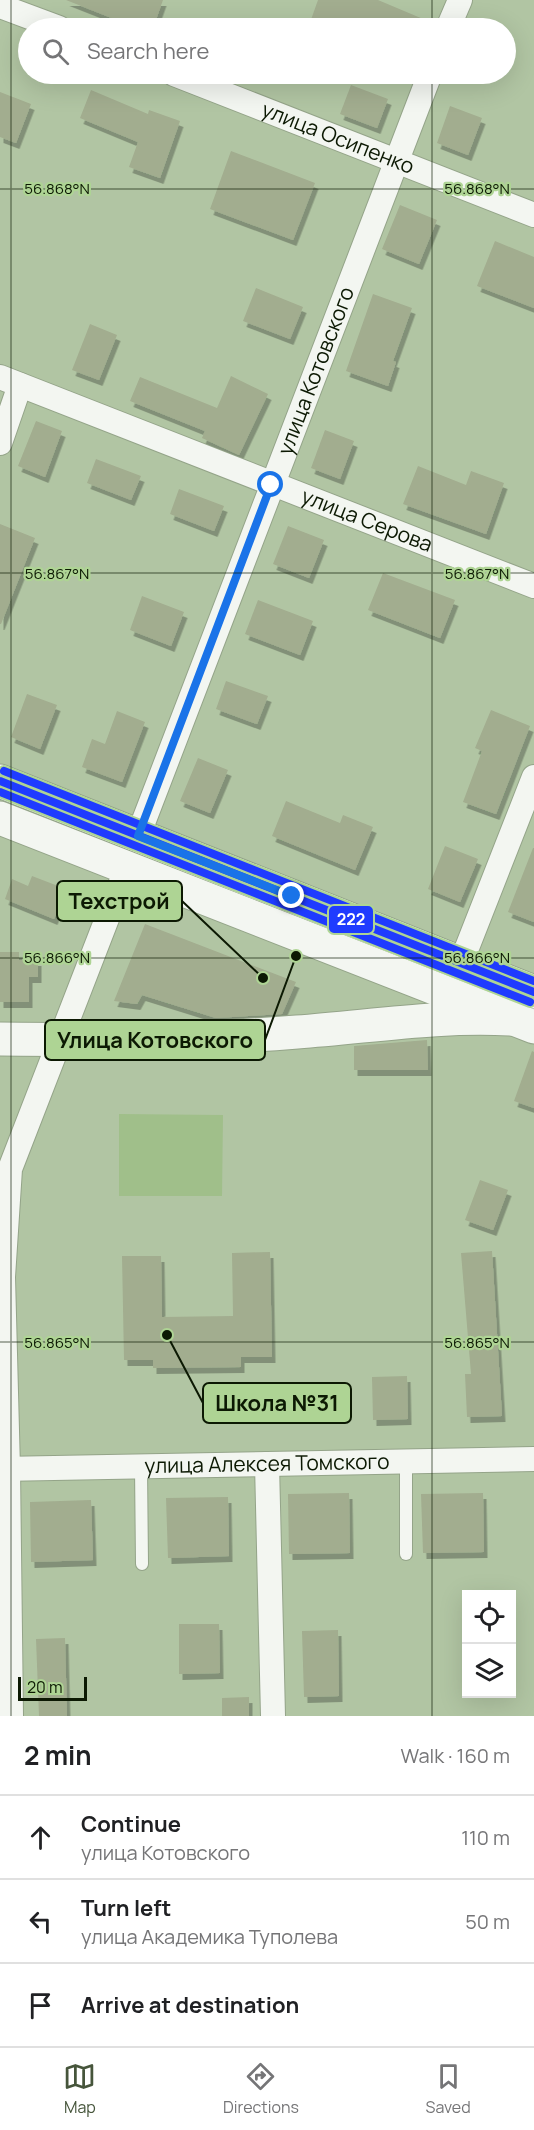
<!DOCTYPE html>
<html lang="en">
<head>
<meta charset="utf-8">
<style>
	:root { --surface:#fff; --page:#f2f2f2; --text:#202124; --muted:#757577; --line:#e0e0e0; --accent:#46553b }
	body { margin:0; font-family:Manrope,sans-serif; background:var(--page); color:var(--text) }
	.controls { position:absolute; right:18px; bottom:18px; display:grid; overflow:hidden; border-radius:0px; box-shadow:0 6px 24px #0002 }
	.controls button { width:54px; height:54px; display:grid; place-items:center; padding:0; border:0; border-bottom:2px solid var(--line); background:var(--surface); color:var(--text); font:30px sans-serif }
	.scale { position:absolute; left:18px; bottom:15px; width:69px; box-sizing:border-box; padding-left:6px; border:3px solid #0c1903; border-top:0; font-size:16px; line-height:21px; white-space:nowrap; color:#0c1903; -webkit-text-stroke:4px #aed494; paint-order:stroke }
	.stop { position:absolute; width:18px; height:18px; margin:-14px; border:4px solid #1a73e8; border-radius:50%; background:#fff }
	.stop.end { background:#1a73e8; border-color:#fff; box-shadow:0 2px 6px #0008 }
	.list { margin:0; padding:0; list-style:none }
	h2 { display:flex; justify-content:space-between; align-items:center; height:78px; margin:0; padding:0 24px; font-size:26px }
	h2 small { font-size:20px; font-weight:400; color:var(--muted) }
	.list li { display:grid; grid-template-columns:39px 1fr auto; gap:18px; align-items:center; box-sizing:border-box; height:84px; padding:0 24px; border-top:2px solid var(--line) }
	.list b { display:block; font-size:22px; white-space:nowrap }
	.list p { margin:0; font-size:20px; white-space:nowrap; color:var(--muted) }
	.list em { font-size:20px; font-style:normal; color:var(--muted) }
	.icon { flex:none; width:33px; height:33px; fill:none; stroke:currentColor; stroke-width:2; stroke-linecap:round; stroke-linejoin:round }
	.map { position:relative; flex:none; width:534px; height:1716px; overflow:hidden }
	.search { position:absolute; background:var(--surface); box-shadow:0 6px 24px #0002; left:18px; right:18px; top:18px; height:66px; display:flex; align-items:center; gap:15px; box-sizing:border-box; padding:0 21px; border-radius:33px; color:var(--muted); font-size:22px }
	.sheet { height:330px; background:var(--surface) }
	nav { display:flex; justify-content:space-around; align-items:center; box-sizing:border-box; height:84px; border-top:2px solid var(--line); background:var(--surface); font-size:16px; color:var(--muted) }
	nav a { display:grid; justify-items:center; gap:3px }
	nav .on { color:var(--accent) }
	.map>svg:first-child { display:block }
	.green { fill:#a0bf8a }
	.building { fill:#a2ad8f; filter:url(#shadow) }
	.lines { fill:none; stroke-linecap:round; stroke-linejoin:round }
	.lane-casing { stroke:#94a489; stroke-width:14 }
	.street-casing { stroke:#94a489; stroke-width:26 }
	.secondary-casing { stroke:#94a489; stroke-width:35 }
	.primary-casing { stroke:#94a489; stroke-width:35 }
	.lane { stroke:#f3f6f1; stroke-width:12 }
	.street { stroke:#f3f6f1; stroke-width:24 }
	.secondary { stroke:#f3f6f1; stroke-width:33 }
	.primary { stroke:#f3f6f1; stroke-width:33 }
	.bus-1-casing { stroke:#aed494; stroke-width:12 }
	.bus-2-casing { stroke:#aed494; stroke-width:12 }
	.bus-3-casing { stroke:#aed494; stroke-width:12 }
	.bus-1 { stroke:#1f3bff; stroke-width:8 }
	.bus-2 { stroke:#1f3bff; stroke-width:8 }
	.bus-3 { stroke:#1f3bff; stroke-width:8 }
	.route { stroke:#1a73e8; stroke-width:8 }
	.ticks { fill:none; stroke:#0c1903; stroke-width:1.5; stroke-opacity:0.45 }
	.labels { text-anchor:middle; stroke-width:4.5; stroke-linejoin:round; paint-order:stroke }
	.street-label { font-size:21px; fill:#0c1903; stroke:#aed494 }
	.ticks-label { font-size:15px; text-anchor:middle; fill:#0c1903; stroke:#aed494; stroke-width:4.5; stroke-linejoin:round; paint-order:stroke }
	.leader { fill:none; stroke:#0c1903; stroke-width:2 }
	.callout-dot { fill:#0c1903; stroke:#aed494; stroke-width:2 }
	.callout { fill:#aed494; stroke:#0c1903; stroke-width:2 }
	.callout-label { font-size:22px; text-anchor:middle; font-weight:bold; fill:#0c1903 }
	.line-badge { stroke:#aed494; stroke-width:2 }
	.badge-label { font-size:16px; text-anchor:middle; font-weight:bold; fill:#fff }
</style>
</head>
<body>
<div class="map">
<svg width="534" height="1716" viewBox="0 0 534 1716">
	<defs>
		<filter id="shadow"><feDropShadow dx="3.5" dy="6" stdDeviation="0" flood-color="#0004"/></filter>
	</defs>
	<rect width="100%" height="100%" fill="#b1c5a3"/>
	<polygon class="green" points="119,1114 223,1115 222,1196 119,1196"/>
	<g class="building">
		<polygon points="66,0 163,0 153,28 137,28"/>
		<polygon points="318,0 378,0 435,24 434,28 308,28"/>
		<polygon points="351,85 388,99 377,128 340,114"/>
		<polygon points="91,90 148,114 149,110 180,121 160,178 129,167 138,142 80,118"/>
		<polygon points="0,92 31,104 16,143 0,137"/>
		<polygon points="450,106 482,118 468,155 437,143"/>
		<polygon points="231,151 315,183 293,240 210,209"/>
		<polygon points="400,205 437,220 419,264 382,249"/>
		<polygon points="495,241 534,257 534,308 477,286"/>
		<polygon points="256,288 303,307 290,339 243,321"/>
		<polygon points="373,294 412,308 393,361 396,362 388,386 346,371"/>
		<polygon points="90,324 117,335 99,380 72,370"/>
		<polygon points="231,376 268,394 239,455 202,438 205,431 130,401 140,377 217,408"/>
		<polygon points="36,421 62,431 45,477 18,466"/>
		<polygon points="325,430 354,441 340,479 311,468"/>
		<polygon points="96,459 141,476 131,500 87,483"/>
		<polygon points="418,466 466,485 471,471 504,483 486,534 403,504"/>
		<polygon points="179,489 224,506 214,531 170,514"/>
		<polygon points="0,524 35,538 1,624 0,624"/>
		<polygon points="288,526 324,540 309,578 273,564"/>
		<polygon points="383,573 455,600 440,638 368,610"/>
		<polygon points="142,596 184,612 171,646 130,630"/>
		<polygon points="258,600 313,621 300,655 245,634"/>
		<polygon points="226,681 268,696 257,724 216,709"/>
		<polygon points="27,694 57,705 40,749 11,737"/>
		<polygon points="491,710 530,726 496,814 463,802 482,751 475,748"/>
		<polygon points="117,711 145,722 122,782 82,767 92,739 105,744"/>
		<polygon points="198,758 228,770 210,813 180,801"/>
		<polygon points="286,801 340,823 343,815 373,827 355,870 272,836"/>
		<polygon points="445,846 478,859 460,902 428,889"/>
		<polygon points="533,848 534,848 534,922 508,912"/>
		<polygon points="32,876 66,889 54,919 5,899 12,879 28,886"/>
		<polygon points="145,924 296,982 282,1014 216,1018 142,995 137,1004 114,1001"/>
		<polygon points="0,952 19,952 19,960 38,960 38,977 29,977 29,1002 0,1002"/>
		<polygon points="427,1040 428,1070 354,1070 354,1046"/>
		<polygon points="532,1051 534,1052 534,1108 514,1101"/>
		<polygon points="480,1180 508,1190 493,1230 465,1220"/>
		<polygon points="492,1251 502,1416 467,1417 465,1374 471,1374 461,1253"/>
		<polygon points="270,1252 272,1357 241,1357 241,1367 153,1368 153,1360 124,1360 122,1256 161,1256 162,1317 233,1316 232,1253"/>
		<polygon points="407,1376 408,1419 373,1420 372,1377"/>
		<polygon points="349,1493 350,1553 289,1554 288,1494"/>
		<polygon points="483,1493 484,1552 423,1553 421,1494"/>
		<polygon points="228,1497 229,1556 168,1558 166,1498"/>
		<polygon points="91,1500 93,1560 31,1562 30,1502"/>
		<polygon points="179,1624 219,1624 220,1673 179,1674"/>
		<polygon points="338,1630 339,1696 304,1697 302,1631"/>
		<polygon points="65,1638 67,1716 39,1716 36,1639"/>
		<polygon points="249,1697 249,1716 222,1716 222,1698"/>
	</g>
	<g class="lines">
		<defs>
			<g id="lane">
				<polyline points="406,1461 406,1554"/>
				<polyline points="141,1467 142,1564"/>
			</g>
			<g id="street">
				<polyline points="0,6 59,28"/>
				<polyline points="448,28 460,0"/>
				<path id="s1" d="M174 74 534 215"/>
				<path id="s2" d="M0 377 534 586"/>
				<polyline points="0,443 20,385"/>
				<path id="s3" d="M138 836 430 74"/>
				<polyline points="461,963 534,777"/>
				<polyline points="267,1464 273,1716"/>
				<path id="s4" d="M0 1469 534 1459"/>
				<polyline points="11,1716 8,1469 3,1277 10,1169 127,867"/>
			</g>
			<path id="secondary" d="M0 1039C98 1040 198 1040 297 1032 368 1027 438 1015 510 1019"/>
			<g id="primary">
				<polyline points="0,781 534,992"/>
				<polyline points="0,818 534,1027"/>
			</g>
		</defs>
		<use href="#lane" class="lane-casing"/>
		<use href="#street" class="street-casing"/>
		<use href="#secondary" class="secondary-casing"/>
		<use href="#primary" class="primary-casing"/>
		<use href="#lane" class="lane"/>
		<use href="#street" class="street"/>
		<use href="#secondary" class="secondary"/>
		<use href="#primary" class="primary"/>
		<defs>
			<polyline id="bus-1" points="0,781 534,992"/>
			<polyline id="bus-2" points="0,792 530,1002"/>
			<polyline id="bus-3" points="4,771 534,981"/>
		</defs>
		<use href="#bus-1" class="bus-1-casing"/>
		<use href="#bus-2" class="bus-2-casing"/>
		<use href="#bus-3" class="bus-3-casing"/>
		<use href="#bus-1" class="bus-1"/>
		<use href="#bus-2" class="bus-2"/>
		<use href="#bus-3" class="bus-3"/>
	</g>
	<g class="lines">
		<polyline class="route" points="271,485 138,836 292,896"/>
	</g>
	<path class="ticks" d="M11 0V1716M432 0V28M432 74V1716M0 189H534M0 573H534M0 958H534M0 1342H534"/>
	<g class="labels">
		<g class="street-label">
			<text dy="7" stroke="none"><textPath href="#s1" startOffset="176">улица Осипенко</textPath></text>
			<text dy="7" stroke="none"><textPath href="#s3" startOffset="498">улица Котовского</textPath></text>
			<text dy="7" stroke="none"><textPath href="#s2" startOffset="394">улица Серова</textPath></text>
			<text dy="7" stroke="none"><textPath href="#s4" startOffset="267">улица Алексея Томского</textPath></text>
		</g>
	</g>
	<g class="ticks-label">
		<text x="57" y="194">56.868°N</text>
		<text x="477" y="194">56.868°N</text>
		<text x="57" y="579">56.867°N</text>
		<text x="477" y="579">56.867°N</text>
		<text x="57" y="963">56.866°N</text>
		<text x="477" y="963">56.866°N</text>
		<text x="57" y="1348">56.865°N</text>
		<text x="477" y="1348">56.865°N</text>
	</g>
	<path class="leader" d="M263 978L182 901M296 956L265 1040M167 1335L203 1403"/>
	<g class="callout-dot">
		<circle cx="263" cy="978" r="6"/>
		<circle cx="296" cy="956" r="6"/>
		<circle cx="167" cy="1335" r="6"/>
	</g>
	<g class="callout">
		<rect x="57" y="881" width="125" height="40" rx="6"/>
		<rect x="45" y="1020" width="220" height="40" rx="6"/>
		<rect x="203" y="1383" width="148" height="40" rx="6"/>
	</g>
	<g class="callout-label">
		<text x="119" y="909">Техстрой</text>
		<text x="155" y="1048">Улица Котовского</text>
		<text x="277" y="1411">Школа №31</text>
	</g>
	<rect class="line-badge" x="328" y="905" width="46" height="29" rx="6" fill="#1f3bff"/>
	<g class="badge-label">
		<text x="351" y="925">222</text>
	</g>
</svg>
<div class="controls">
<button><svg class="icon" aria-label="locate" viewBox="0 0 24 24"><circle cx="12" cy="12" r="6"/><path d="M12 2v4M12 18v4M2 12h4M18 12h4"/></svg></button>
<button><svg class="icon" aria-label="layers" viewBox="0 0 24 24"><path d="M12 4l9 5-9 5-9-5zM3 14l9 5 9-5"/></svg></button>
</div>
<div class="scale">20 m</div>
<div class="stop" style="left:271px;top:485px"></div>
<div class="stop end" style="left:292px;top:896px"></div>
<div class="search"><svg class="icon" aria-label="search" viewBox="0 0 24 24"><circle cx="10" cy="10" r="6"/><path d="M15 15l6 6"/></svg>Search here</div>
</div>
<section class="sheet">
<h2>2 min<small>Walk · 160 m</small></h2>
<ul class="list">
<li><svg class="icon" aria-label="ahead" viewBox="0 0 24 24"><path d="M12 20V5M6 11l6-6 6 6"/></svg><div><b>Continue</b><p>улица Котовского</p></div><em>110 m</em></li>
<li><svg class="icon" aria-label="left" viewBox="0 0 24 24"><path d="M17 20v-9H6M10 6l-5 5 5 5"/></svg><div><b>Turn left</b><p>улица Академика Туполева</p></div><em>50 m</em></li>
<li><svg class="icon" aria-label="arrive" viewBox="0 0 24 24"><path d="M6 21V4h12l-3 4 3 4H6"/></svg><div><b>Arrive at destination</b></div></li>
</ul>
</section>
<nav>
<a class="on"><svg class="icon" aria-label="map" viewBox="0 0 24 24"><path d="M3 6l6-2 6 2 6-2v14l-6 2-6-2-6 2zM9 4v14M15 6v14"/></svg>Map</a>
<a><svg class="icon" aria-label="directions" viewBox="0 0 24 24"><path d="M12 3l9 9-9 9-9-9zM9 14v-3h6M13 9l2 2-2 2"/></svg>Directions</a>
<a><svg class="icon" aria-label="saved" viewBox="0 0 24 24"><path d="M7 4h10v16l-5-4-5 4z"/></svg>Saved</a>
</nav>
</body>
</html>
